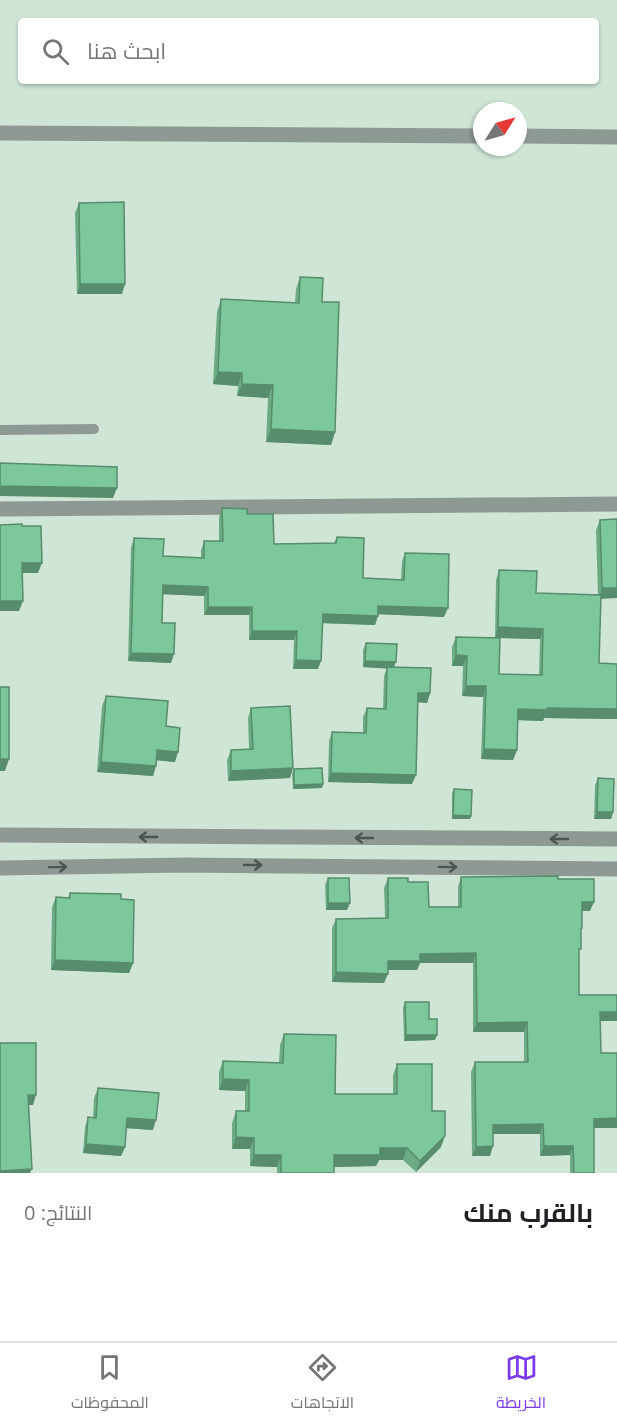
<!DOCTYPE html>
<html lang="ar">
<head>
<meta charset="utf-8">
<style>
	:root { --surface:#fff; --page:#f2f2f2; --text:#202124; --muted:#757577; --line:#e0e0e0; --accent:#7c3aed }
	body { margin:0; font-family:"Open Sans",Cairo,sans-serif; background:var(--page); color:var(--text); direction:rtl }
	.compass { position:absolute; left:473px; top:102px; width:54px; height:54px; border-radius:50%; background:var(--surface); box-shadow:0 2px 4px #0004; rotate:53deg }
	.list { margin:0; padding:0; list-style:none }
	h2 { display:flex; justify-content:space-between; align-items:center; height:78px; margin:0; padding:0 24px; font-size:26px }
	h2 small { font-size:20px; font-weight:400; color:var(--muted) }
	.icon { flex:none; width:33px; height:33px; fill:none; stroke:currentColor; stroke-width:2; stroke-linecap:round; stroke-linejoin:round }
	.map { position:relative; flex:none; width:617px; height:1173px; overflow:hidden; direction:ltr }
	.search { position:absolute; background:var(--surface); box-shadow:0 2px 4px #0004; left:18px; right:18px; top:18px; height:66px; display:flex; align-items:center; gap:15px; box-sizing:border-box; padding:0 21px; border-radius:6px; color:var(--muted); font-size:22px }
	.sheet { height:168px; background:var(--surface) }
	nav { display:flex; justify-content:space-around; align-items:center; box-sizing:border-box; height:84px; border-top:2px solid var(--line); background:var(--surface); font-size:16px; color:var(--muted) }
	nav a { display:grid; justify-items:center; gap:3px }
	nav .on { color:var(--accent) }
	.map>svg:first-child { display:block }
	.lines { fill:none; stroke-linecap:round; stroke-linejoin:round }
	.service { stroke:#8f9993; stroke-width:10 }
	.minor { stroke:#8f9993; stroke-width:15 }
	.tertiary { stroke:#8f9993; stroke-width:15 }
	.wall { fill:#6bac85 }
	.shaded-wall { fill:#578c6c }
	.building { fill:#7cc89b; stroke:#578c6c; stroke-width:1.5 }
	.oneway { stroke:#4b554f }
</style>
</head>
<body>
<div class="map">
<svg width="617" height="1173" viewBox="0 0 617 1173">
	<rect width="100%" height="100%" fill="#cfe6d7"/>
	<g class="lines">
		<polyline class="service" points="0,430 94,429"/>
		<g class="minor">
			<polyline points="0,133 482,136"/>
			<polyline points="518,136 617,137"/>
			<polyline points="0,509 617,504"/>
		</g>
		<g class="tertiary">
			<polyline points="0,835 617,839"/>
			<polyline points="0,868 185,865 617,869"/>
		</g>
	</g>
	<g class="wall">
		<polygon points="79,203 122,294 77,294 75,213"/>
		<polygon points="300,277 322,302 335,432 331,445 266,442 268,398 237,396 238,386 213,384 217,312 221,299 295,303 296,289"/>
		<polygon points="222,508 247,514 274,544 334,543 337,537 363,578 401,580 402,561 405,553 444,617 378,614 375,625 322,623 318,669 293,669 294,640 249,640 249,615 204,615 204,596 162,594 162,623 171,663 128,661 131,547 134,538 163,556 201,558 201,550 204,541 219,541 219,517"/>
		<polygon points="617,519 601,599 599,663 617,664 617,719 544,718 543,721 518,720 517,750 513,760 481,759 483,697 462,696 463,666 452,666 452,647 456,637 499,674 539,675 540,639 495,638 496,580 499,570 536,593 598,595 596,530 600,520"/>
		<polygon points="366,643 394,667 430,693 427,703 418,702 412,784 328,782 329,741 332,732 363,733 363,717 367,708 383,709 384,676 387,668 363,667 363,650"/>
		<polygon points="106,696 175,762 157,760 153,776 97,772 102,706"/>
		<polygon points="251,708 290,778 228,781 227,760 231,750 249,749 248,718"/>
		<polygon points="294,769 323,784 322,788 293,789 292,773"/>
		<polygon points="598,778 613,812 611,819 594,819 595,785"/>
		<polygon points="454,789 471,816 470,819 452,819 452,793"/>
		<polygon points="461,877 558,879 590,911 582,911 579,954 579,995 617,995 617,1021 600,1021 601,1053 617,1053 617,1128 594,1128 594,1173 570,1173 570,1155 540,1156 540,1134 493,1134 490,1156 472,1156 471,1072 475,1062 524,1062 524,1032 473,1032 473,963 420,963 417,970 388,970 384,983 332,982 332,928 336,919 385,918 384,888 388,878 408,882 429,907 458,907 458,887"/>
		<polygon points="328,878 347,910 326,910 325,885"/>
		<polygon points="70,893 121,899 133,963 129,973 51,970 52,907 56,897 68,898"/>
		<polygon points="405,1002 429,1019 435,1040 404,1041 403,1008"/>
		<polygon points="284,1034 335,1094 393,1094 393,1075 397,1064 432,1111 441,1147 416,1172 403,1160 379,1160 376,1166 334,1167 334,1173 277,1173 277,1167 250,1166 250,1149 232,1149 232,1123 236,1111 245,1111 245,1091 219,1090 219,1072 223,1061 279,1063 280,1045"/>
		<polygon points="98,1088 153,1130 126,1128 125,1147 121,1156 83,1153 85,1127 88,1117 93,1118 94,1098"/>
	</g>
	<g class="shaded-wall">
		<polygon points="80,284 125,284 122,294 77,294"/>
		<polygon points="218,372 242,373 238,386 213,384"/>
		<polygon points="242,384 273,385 268,398 237,396"/>
		<polygon points="271,429 335,432 331,445 266,442"/>
		<polygon points="0,486 117,488 113,498 0,496"/>
		<polygon points="22,563 42,563 38,573 19,573"/>
		<polygon points="163,585 208,587 204,596 159,594"/>
		<polygon points="602,588 617,588 617,598 599,599"/>
		<polygon points="0,601 23,601 19,611 0,611"/>
		<polygon points="378,606 448,608 444,617 375,614"/>
		<polygon points="208,607 252,607 249,615 204,615"/>
		<polygon points="323,614 378,616 375,625 320,623"/>
		<polygon points="498,627 543,629 540,639 495,638"/>
		<polygon points="252,631 297,631 294,640 249,640"/>
		<polygon points="131,653 174,654 171,663 128,661"/>
		<polygon points="456,655 467,656 463,666 452,666"/>
		<polygon points="296,660 321,661 318,669 293,669"/>
		<polygon points="365,661 396,662 393,669 363,667"/>
		<polygon points="466,686 486,686 483,697 462,696"/>
		<polygon points="418,693 430,693 427,703 415,702"/>
		<polygon points="547,708 617,709 617,719 544,718 543,721 514,720 518,709"/>
		<polygon points="484,749 517,750 513,760 481,759"/>
		<polygon points="157,750 178,752 175,762 154,760"/>
		<polygon points="0,759 9,759 5,771 0,771"/>
		<polygon points="101,762 156,766 153,776 97,772"/>
		<polygon points="293,768 290,778 228,781 231,771"/>
		<polygon points="331,773 416,775 412,784 328,782"/>
		<polygon points="323,784 322,788 293,789 294,785"/>
		<polygon points="597,812 613,812 611,819 594,819"/>
		<polygon points="453,815 471,816 470,819 452,819"/>
		<polygon points="582,902 594,902 590,911 578,911"/>
		<polygon points="328,903 350,903 347,910 326,910"/>
		<polygon points="476,953 473,963 420,963 417,970 384,970 388,961 420,954"/>
		<polygon points="55,960 133,963 129,973 51,970"/>
		<polygon points="336,972 388,974 384,983 332,982"/>
		<polygon points="600,1012 617,1012 617,1021 597,1021"/>
		<polygon points="527,1022 524,1032 473,1032 477,1023"/>
		<polygon points="406,1035 437,1035 435,1040 404,1041"/>
		<polygon points="223,1079 249,1080 245,1091 219,1090"/>
		<polygon points="28,1095 36,1095 33,1105 24,1105"/>
		<polygon points="127,1118 156,1120 153,1130 124,1128"/>
		<polygon points="617,1118 617,1128 590,1128 594,1119"/>
		<polygon points="543,1124 540,1134 489,1134 493,1125"/>
		<polygon points="445,1136 441,1147 416,1172 420,1161"/>
		<polygon points="236,1137 254,1138 250,1149 232,1149"/>
		<polygon points="86,1144 125,1147 121,1156 83,1153"/>
		<polygon points="493,1146 490,1156 472,1156 476,1147"/>
		<polygon points="544,1146 573,1146 570,1155 540,1156"/>
		<polygon points="380,1148 407,1148 403,1160 379,1160 376,1166 330,1167 334,1155"/>
		<polygon points="254,1155 281,1155 277,1167 250,1166"/>
		<polygon points="32,1169 30,1173 0,1173 0,1171"/>
	</g>
	<g class="building">
		<polygon points="124,202 125,284 80,284 79,203"/>
		<polygon points="300,277 323,278 322,302 339,302 335,432 271,429 273,385 242,384 242,373 218,372 221,299 299,303"/>
		<polygon points="0,463 117,467 117,488 0,486"/>
		<polygon points="222,508 247,509 247,514 273,514 274,544 336,543 337,537 364,538 363,578 404,580 405,553 449,554 448,608 378,606 378,616 323,614 321,661 296,660 297,631 252,631 252,607 208,607 208,587 163,585 162,623 175,623 174,654 131,653 134,538 164,539 163,556 204,558 204,541 223,541"/>
		<polygon points="617,519 617,588 602,588 600,520"/>
		<polygon points="22,524 22,526 41,526 42,563 22,563 23,601 0,601 0,525"/>
		<polygon points="499,570 537,571 536,593 601,595 599,663 617,664 617,709 547,708 547,710 518,709 517,750 484,749 486,686 466,686 467,656 456,655 456,637 500,638 499,674 542,675 543,629 498,627"/>
		<polygon points="366,643 397,644 396,662 365,661"/>
		<polygon points="387,667 431,668 430,693 418,693 416,775 331,773 332,732 366,733 367,708 386,709"/>
		<rect x="0" y="687" width="9" height="72"/>
		<polygon points="106,696 168,701 166,726 180,728 178,752 157,750 156,766 101,762"/>
		<polygon points="290,706 293,768 231,771 231,750 253,749 251,708"/>
		<polygon points="322,768 323,784 294,785 294,769"/>
		<polygon points="598,778 614,779 613,812 597,812"/>
		<polygon points="454,789 472,790 471,816 453,815"/>
		<polygon points="558,876 558,879 594,879 594,902 582,902 582,928 581,929 581,949 579,949 579,995 617,995 617,1012 600,1012 601,1053 617,1053 617,1118 594,1119 594,1173 574,1173 573,1146 544,1146 543,1124 493,1125 493,1146 476,1147 475,1062 528,1062 527,1022 477,1023 476,953 420,954 420,961 388,961 388,974 336,972 336,919 388,918 388,878 408,878 408,882 428,882 429,907 461,907 461,877"/>
		<polygon points="328,878 349,878 350,903 328,903"/>
		<polygon points="70,893 121,894 121,899 134,900 133,963 55,960 56,897 70,898"/>
		<polygon points="405,1002 429,1002 429,1019 437,1019 437,1035 406,1035"/>
		<polygon points="284,1034 336,1035 335,1094 397,1094 397,1064 432,1064 432,1111 445,1111 445,1136 420,1161 407,1148 380,1148 380,1155 334,1155 334,1173 281,1173 281,1155 254,1155 254,1138 236,1137 236,1111 249,1111 249,1080 223,1079 223,1061 283,1063"/>
		<polygon points="0,1043 36,1043 36,1095 28,1095 32,1169 0,1171"/>
		<polygon points="98,1088 159,1093 156,1120 127,1118 125,1147 86,1144 88,1117 96,1118"/>
	</g>
	<defs><path id="oneway-shaft" d="M-6 0H5M1.5-3L5.5 0L1.5 3" fill="none" stroke-width="1.6" stroke-linecap="round" stroke-linejoin="round" transform="scale(1.5)"/></defs>
	<g class="oneway">
		<use href="#oneway-shaft" transform="translate(148 837) rotate(-180)"/>
		<use href="#oneway-shaft" transform="translate(364 838) rotate(-180)"/>
		<use href="#oneway-shaft" transform="translate(559 839) rotate(-180)"/>
		<use href="#oneway-shaft" transform="translate(253 865)"/>
		<use href="#oneway-shaft" transform="translate(58 867) rotate(-1)"/>
		<use href="#oneway-shaft" transform="translate(448 867) rotate(1)"/>
	</g>
</svg>
<svg class="compass" viewBox="-18 -18 36 36"><path d="M0-13l5 13h-10z" fill="#e53935"/><path d="M0 13l5-13h-10z" fill="#757577"/></svg>
<div class="search"><svg class="icon" aria-label="search" viewBox="0 0 24 24"><circle cx="10" cy="10" r="6"/><path d="M15 15l6 6"/></svg>ابحث هنا</div>
</div>
<section class="sheet">
<h2>بالقرب منك<small>النتائج: 0</small></h2>
<ul class="list">
</ul>
</section>
<nav>
<a class="on"><svg class="icon" aria-label="map" viewBox="0 0 24 24"><path d="M3 6l6-2 6 2 6-2v14l-6 2-6-2-6 2zM9 4v14M15 6v14"/></svg>الخريطة</a>
<a><svg class="icon" aria-label="directions" viewBox="0 0 24 24"><path d="M12 3l9 9-9 9-9-9zM9 14v-3h6M13 9l2 2-2 2"/></svg>الاتجاهات</a>
<a><svg class="icon" aria-label="saved" viewBox="0 0 24 24"><path d="M7 4h10v16l-5-4-5 4z"/></svg>المحفوظات</a>
</nav>
</body>
</html>
